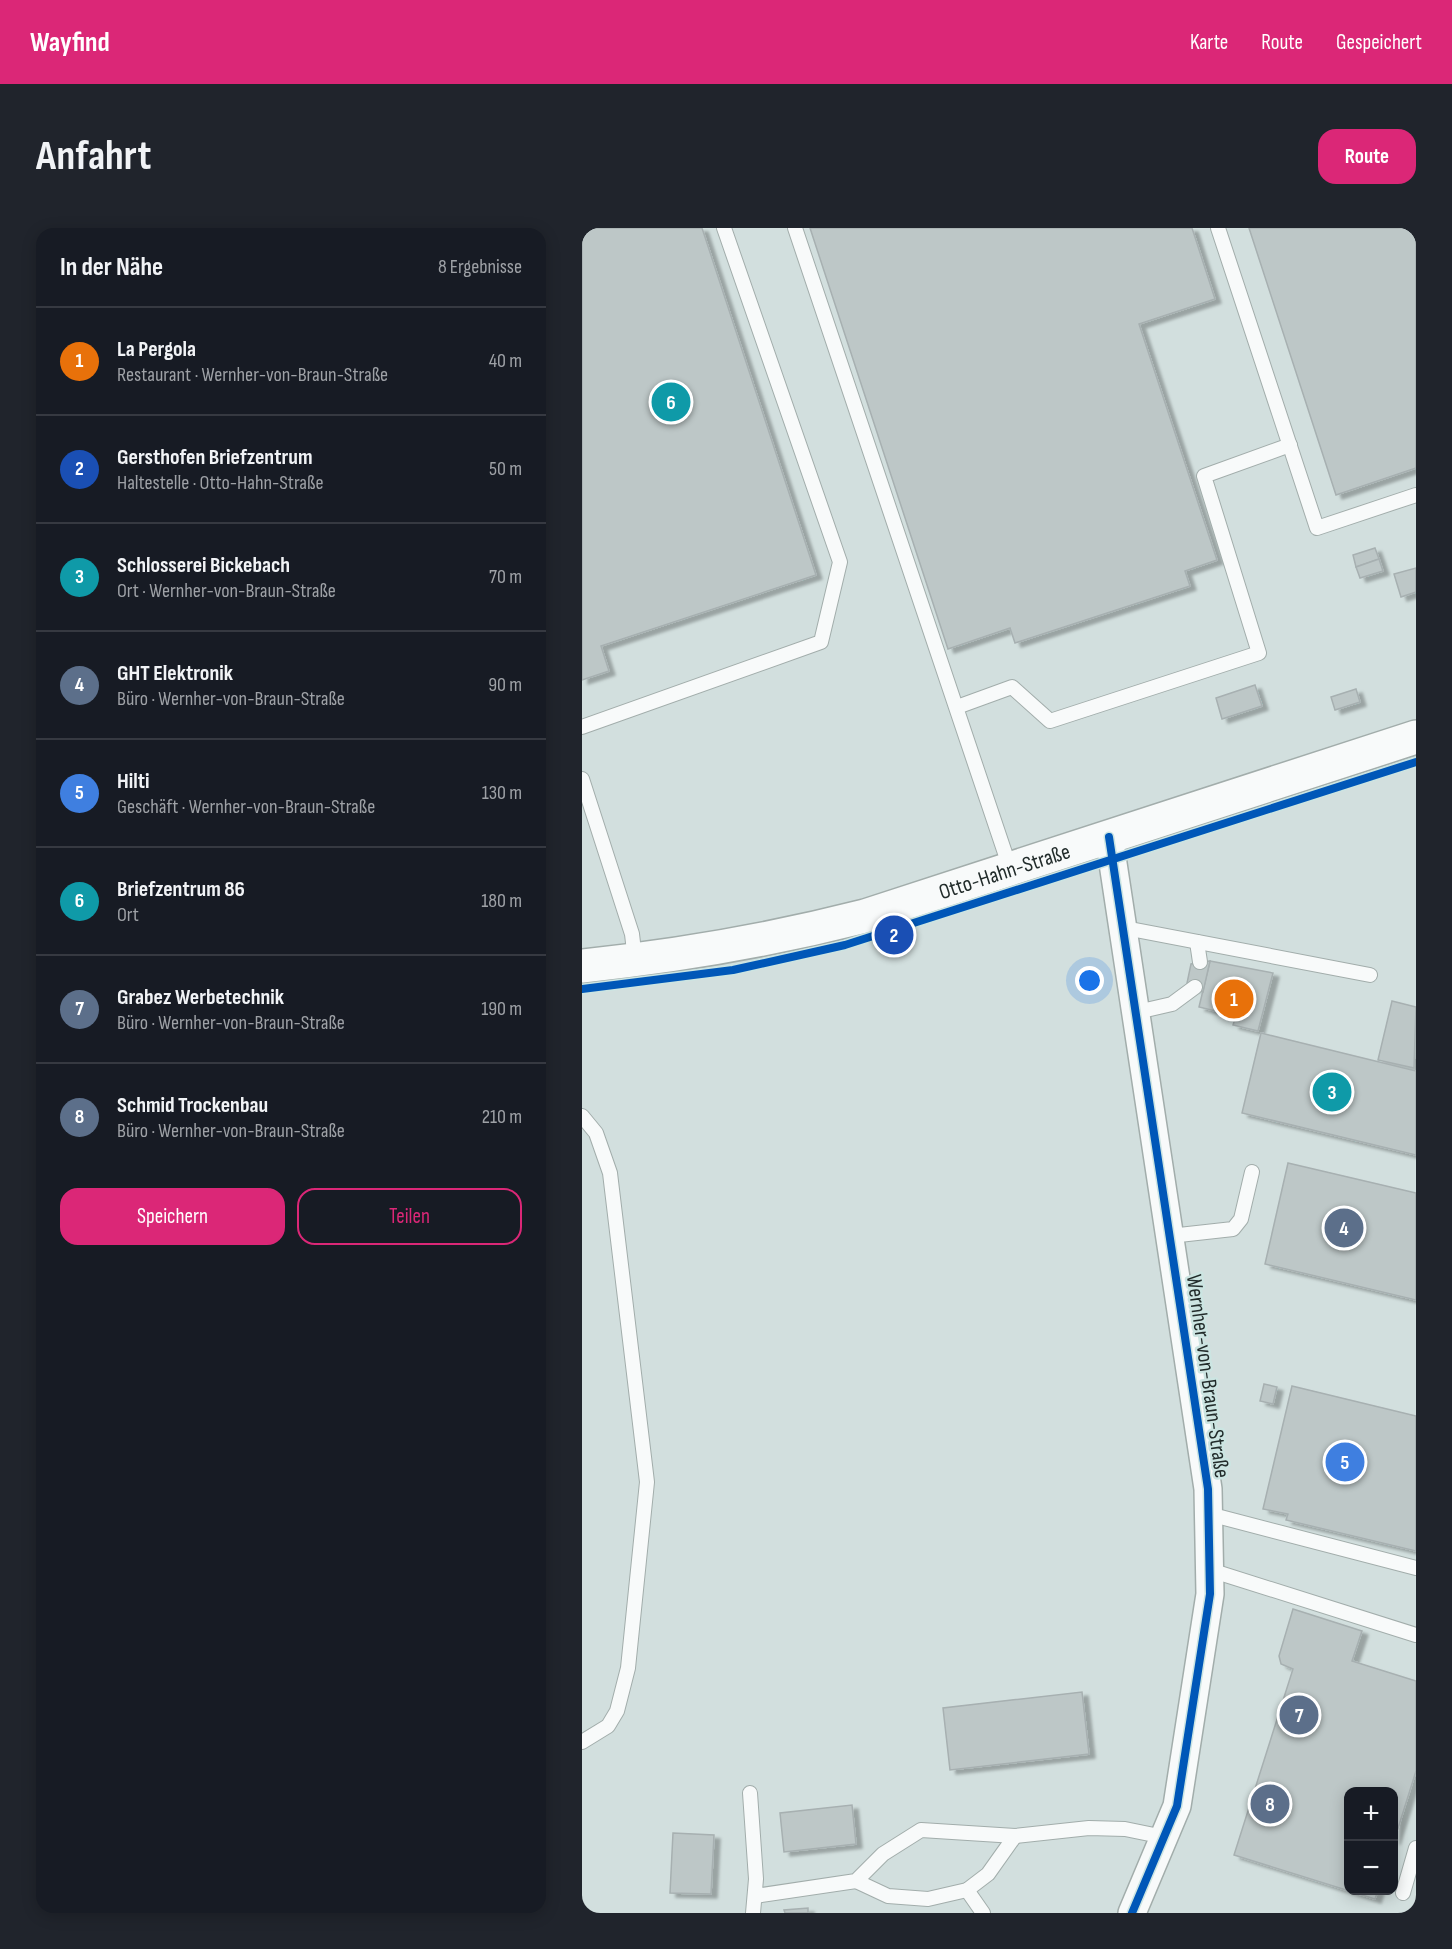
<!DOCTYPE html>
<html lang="de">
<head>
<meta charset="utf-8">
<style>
	:root { --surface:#171b24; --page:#20242c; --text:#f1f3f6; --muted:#9ea1a6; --line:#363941; --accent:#db2777 }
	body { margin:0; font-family:"Sofia Sans Condensed",sans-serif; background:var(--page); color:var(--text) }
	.controls { position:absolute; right:18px; bottom:18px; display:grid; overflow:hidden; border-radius:12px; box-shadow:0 3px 15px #0003 }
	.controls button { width:54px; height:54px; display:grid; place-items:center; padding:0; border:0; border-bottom:2px solid var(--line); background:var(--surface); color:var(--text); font:30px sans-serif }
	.you { position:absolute; left:508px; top:753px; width:21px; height:21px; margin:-15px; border:4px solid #fff; border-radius:50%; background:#1a73e8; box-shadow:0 0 0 9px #1a73e833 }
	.badge { display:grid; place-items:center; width:39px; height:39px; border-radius:50%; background:var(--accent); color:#fff; font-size:20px; font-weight:700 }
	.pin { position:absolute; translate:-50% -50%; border:3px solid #fff; box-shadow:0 2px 6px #0006 }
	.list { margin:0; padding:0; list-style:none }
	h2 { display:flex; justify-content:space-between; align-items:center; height:78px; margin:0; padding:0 24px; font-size:26px }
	h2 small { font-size:20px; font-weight:400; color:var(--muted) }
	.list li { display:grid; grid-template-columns:39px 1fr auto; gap:18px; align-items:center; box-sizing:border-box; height:108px; padding:0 24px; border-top:2px solid var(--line) }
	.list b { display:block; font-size:22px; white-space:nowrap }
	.list p { margin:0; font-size:20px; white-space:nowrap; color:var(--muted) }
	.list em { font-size:20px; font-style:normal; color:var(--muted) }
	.actions { display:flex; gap:12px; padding:18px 24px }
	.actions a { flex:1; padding:14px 0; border:2px solid var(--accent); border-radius:18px; text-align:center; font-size:21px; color:var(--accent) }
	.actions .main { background:var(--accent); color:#fff }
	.map { position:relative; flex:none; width:834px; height:1685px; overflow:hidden; border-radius:18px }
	header { display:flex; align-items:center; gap:36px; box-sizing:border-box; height:84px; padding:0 30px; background:var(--accent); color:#fff }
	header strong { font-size:28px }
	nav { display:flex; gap:33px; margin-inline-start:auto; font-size:21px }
	.intro { display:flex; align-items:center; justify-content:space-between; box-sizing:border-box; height:144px; padding:0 36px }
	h1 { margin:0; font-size:42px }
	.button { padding:15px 27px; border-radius:18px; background:var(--accent); color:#fff; font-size:21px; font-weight:700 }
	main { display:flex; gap:36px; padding:0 36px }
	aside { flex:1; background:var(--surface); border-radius:18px; box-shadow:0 3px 15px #0003 }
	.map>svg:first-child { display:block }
	.building { fill:#bdc7c7; stroke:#a7b0b1; stroke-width:1.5; filter:url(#shadow) }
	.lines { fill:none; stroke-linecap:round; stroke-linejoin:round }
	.service-casing { stroke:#a2adab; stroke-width:16 }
	.minor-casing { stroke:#a2adab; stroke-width:30 }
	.tertiary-casing { stroke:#a2adab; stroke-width:36 }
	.service { stroke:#f8fafa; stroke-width:14 }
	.minor { stroke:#f8fafa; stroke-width:27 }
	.tertiary { stroke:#f8fafa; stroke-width:33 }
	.cycleway-casing { stroke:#cce5e2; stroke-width:11 }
	.cycleway { stroke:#0057b8; stroke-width:8 }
	.labels { text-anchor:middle; stroke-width:5; stroke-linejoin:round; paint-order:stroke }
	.street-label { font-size:22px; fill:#222c2b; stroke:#cce5e2 }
</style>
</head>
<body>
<header>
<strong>Wayfind</strong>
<nav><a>Karte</a><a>Route</a><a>Gespeichert</a></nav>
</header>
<div class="intro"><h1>Anfahrt</h1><a class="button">Route</a></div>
<main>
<aside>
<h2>In der Nähe<small>8 Ergebnisse</small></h2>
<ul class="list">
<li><span class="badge" style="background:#e8710a">1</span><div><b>La Pergola</b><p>Restaurant · Wernher-von-Braun-Straße</p></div><em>40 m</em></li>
<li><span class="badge" style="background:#1a4fb4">2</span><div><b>Gersthofen Briefzentrum</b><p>Haltestelle · Otto-Hahn-Straße</p></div><em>50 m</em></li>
<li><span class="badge" style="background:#0f9aa8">3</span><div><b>Schlosserei Bickebach</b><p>Ort · Wernher-von-Braun-Straße</p></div><em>70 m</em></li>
<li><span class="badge" style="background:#5c6f8a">4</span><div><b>GHT Elektronik</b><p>Büro · Wernher-von-Braun-Straße</p></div><em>90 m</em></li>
<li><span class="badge" style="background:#3f7fe0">5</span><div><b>Hilti</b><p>Geschäft · Wernher-von-Braun-Straße</p></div><em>130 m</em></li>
<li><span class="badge" style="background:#0f9aa8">6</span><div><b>Briefzentrum 86</b><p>Ort</p></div><em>180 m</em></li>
<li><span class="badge" style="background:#5c6f8a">7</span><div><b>Grabez Werbetechnik</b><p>Büro · Wernher-von-Braun-Straße</p></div><em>190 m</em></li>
<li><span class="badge" style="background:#5c6f8a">8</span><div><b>Schmid Trockenbau</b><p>Büro · Wernher-von-Braun-Straße</p></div><em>210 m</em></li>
</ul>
<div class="actions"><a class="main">Speichern</a><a>Teilen</a></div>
</aside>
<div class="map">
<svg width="834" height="1685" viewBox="0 0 834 1685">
	<defs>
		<filter id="shadow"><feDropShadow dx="6" dy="4" stdDeviation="1.5" flood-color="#0004"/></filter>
	</defs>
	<rect width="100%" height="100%" fill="#d2dfde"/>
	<g class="building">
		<polygon points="0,0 120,0 234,347 19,418 27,443 0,452"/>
		<polygon points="228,0 610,0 633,71 557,96 635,332 603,343 608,358 433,415 428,400 366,421"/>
		<polygon points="667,0 834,0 834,240 754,267"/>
		<polygon points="793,320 797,331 774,339 771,327"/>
		<polygon points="797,331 801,343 778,350 774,339"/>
		<polygon points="834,340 834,364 819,369 812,346"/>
		<polygon points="673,457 680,478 640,491 634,470"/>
		<polygon points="774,461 778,474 753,482 749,469"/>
		<polygon points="628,733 691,745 676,803 651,797 654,788 617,779"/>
		<polygon points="628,733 621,764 605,755 609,736"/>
		<polygon points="810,773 834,779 832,840 796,832"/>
		<polygon points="679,805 834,843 834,927 660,885"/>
		<polygon points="706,935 834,965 834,1072 683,1036"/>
		<polygon points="682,1156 695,1159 691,1176 678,1173"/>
		<polygon points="710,1158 834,1188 834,1323 704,1292 706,1286 681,1281"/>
		<polygon points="711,1381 780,1403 770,1433 834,1453 834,1543 812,1613 812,1564 766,1564 766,1662 796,1662 793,1671 652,1627 711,1441 699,1436 697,1428"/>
		<polygon points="500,1464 507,1526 368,1542 361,1480"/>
		<polygon points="270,1577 274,1616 202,1624 198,1585"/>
		<polygon points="91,1605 132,1607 129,1666 88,1665"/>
		<polygon points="226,1680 226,1685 203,1685 202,1682"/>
	</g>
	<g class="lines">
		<defs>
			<g id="service">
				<polyline points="213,0 428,640"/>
				<polyline points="636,0 735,300 834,267"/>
				<polyline points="375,479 430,459 468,493 677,425 622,248 708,217"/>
				<polyline points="0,499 239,414 258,334 142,0"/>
				<polyline points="0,551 50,706 53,732"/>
				<polyline points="543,700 788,747"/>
				<polyline points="615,714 618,734"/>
				<polyline points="555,784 590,776 613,759"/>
				<polyline points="0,888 14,905 28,945 65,1254 46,1440 35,1483 26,1498 0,1514"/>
				<polyline points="588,1008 651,1001 659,991 670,944"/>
				<polyline points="627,1286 834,1340"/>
				<polyline points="628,1342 834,1407"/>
				<polyline points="168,1565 174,1651 171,1685"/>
				<polyline points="274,1653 306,1668 346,1671 385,1662 406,1646 433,1608"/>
				<polyline points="385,1662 401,1685"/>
				<polyline points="821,1665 834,1620"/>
				<polyline points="173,1668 274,1653 301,1626 339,1602 433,1608 507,1600 543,1601 582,1609"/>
			</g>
			<polyline id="minor" points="527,609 626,1261 628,1366 595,1578 550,1685"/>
			<g id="tertiary">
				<path id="s1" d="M0 738C96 728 189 712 283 688L834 509"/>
			</g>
		</defs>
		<use href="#service" class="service-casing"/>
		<use href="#minor" class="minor-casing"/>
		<use href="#tertiary" class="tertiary-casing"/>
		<use href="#service" class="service"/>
		<use href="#minor" class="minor"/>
		<use href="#tertiary" class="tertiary"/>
		<defs>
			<g id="cycleway">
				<polyline points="527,609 626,1261 628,1366 595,1578 550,1685"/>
				<polyline points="0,761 151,742 263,717 834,534"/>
			</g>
		</defs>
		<use href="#cycleway" class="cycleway-casing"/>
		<use href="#cycleway" class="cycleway"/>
	</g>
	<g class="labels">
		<g class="street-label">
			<text dy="8" stroke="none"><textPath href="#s1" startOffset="434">Otto-Hahn-Straße</textPath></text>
			<text transform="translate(627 1148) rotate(82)" y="8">Wernher-von-Braun-Straße</text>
		</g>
	</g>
</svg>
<div class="controls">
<button>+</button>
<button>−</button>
</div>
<div class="you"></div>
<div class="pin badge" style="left:652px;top:771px;background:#e8710a">1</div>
<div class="pin badge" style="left:312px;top:707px;background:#1a4fb4">2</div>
<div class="pin badge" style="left:750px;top:864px;background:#0f9aa8">3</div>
<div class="pin badge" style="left:762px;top:1000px;background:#5c6f8a">4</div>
<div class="pin badge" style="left:763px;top:1234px;background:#3f7fe0">5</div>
<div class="pin badge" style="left:89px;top:174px;background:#0f9aa8">6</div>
<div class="pin badge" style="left:717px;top:1487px;background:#5c6f8a">7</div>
<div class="pin badge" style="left:688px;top:1576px;background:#5c6f8a">8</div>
</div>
</main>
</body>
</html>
